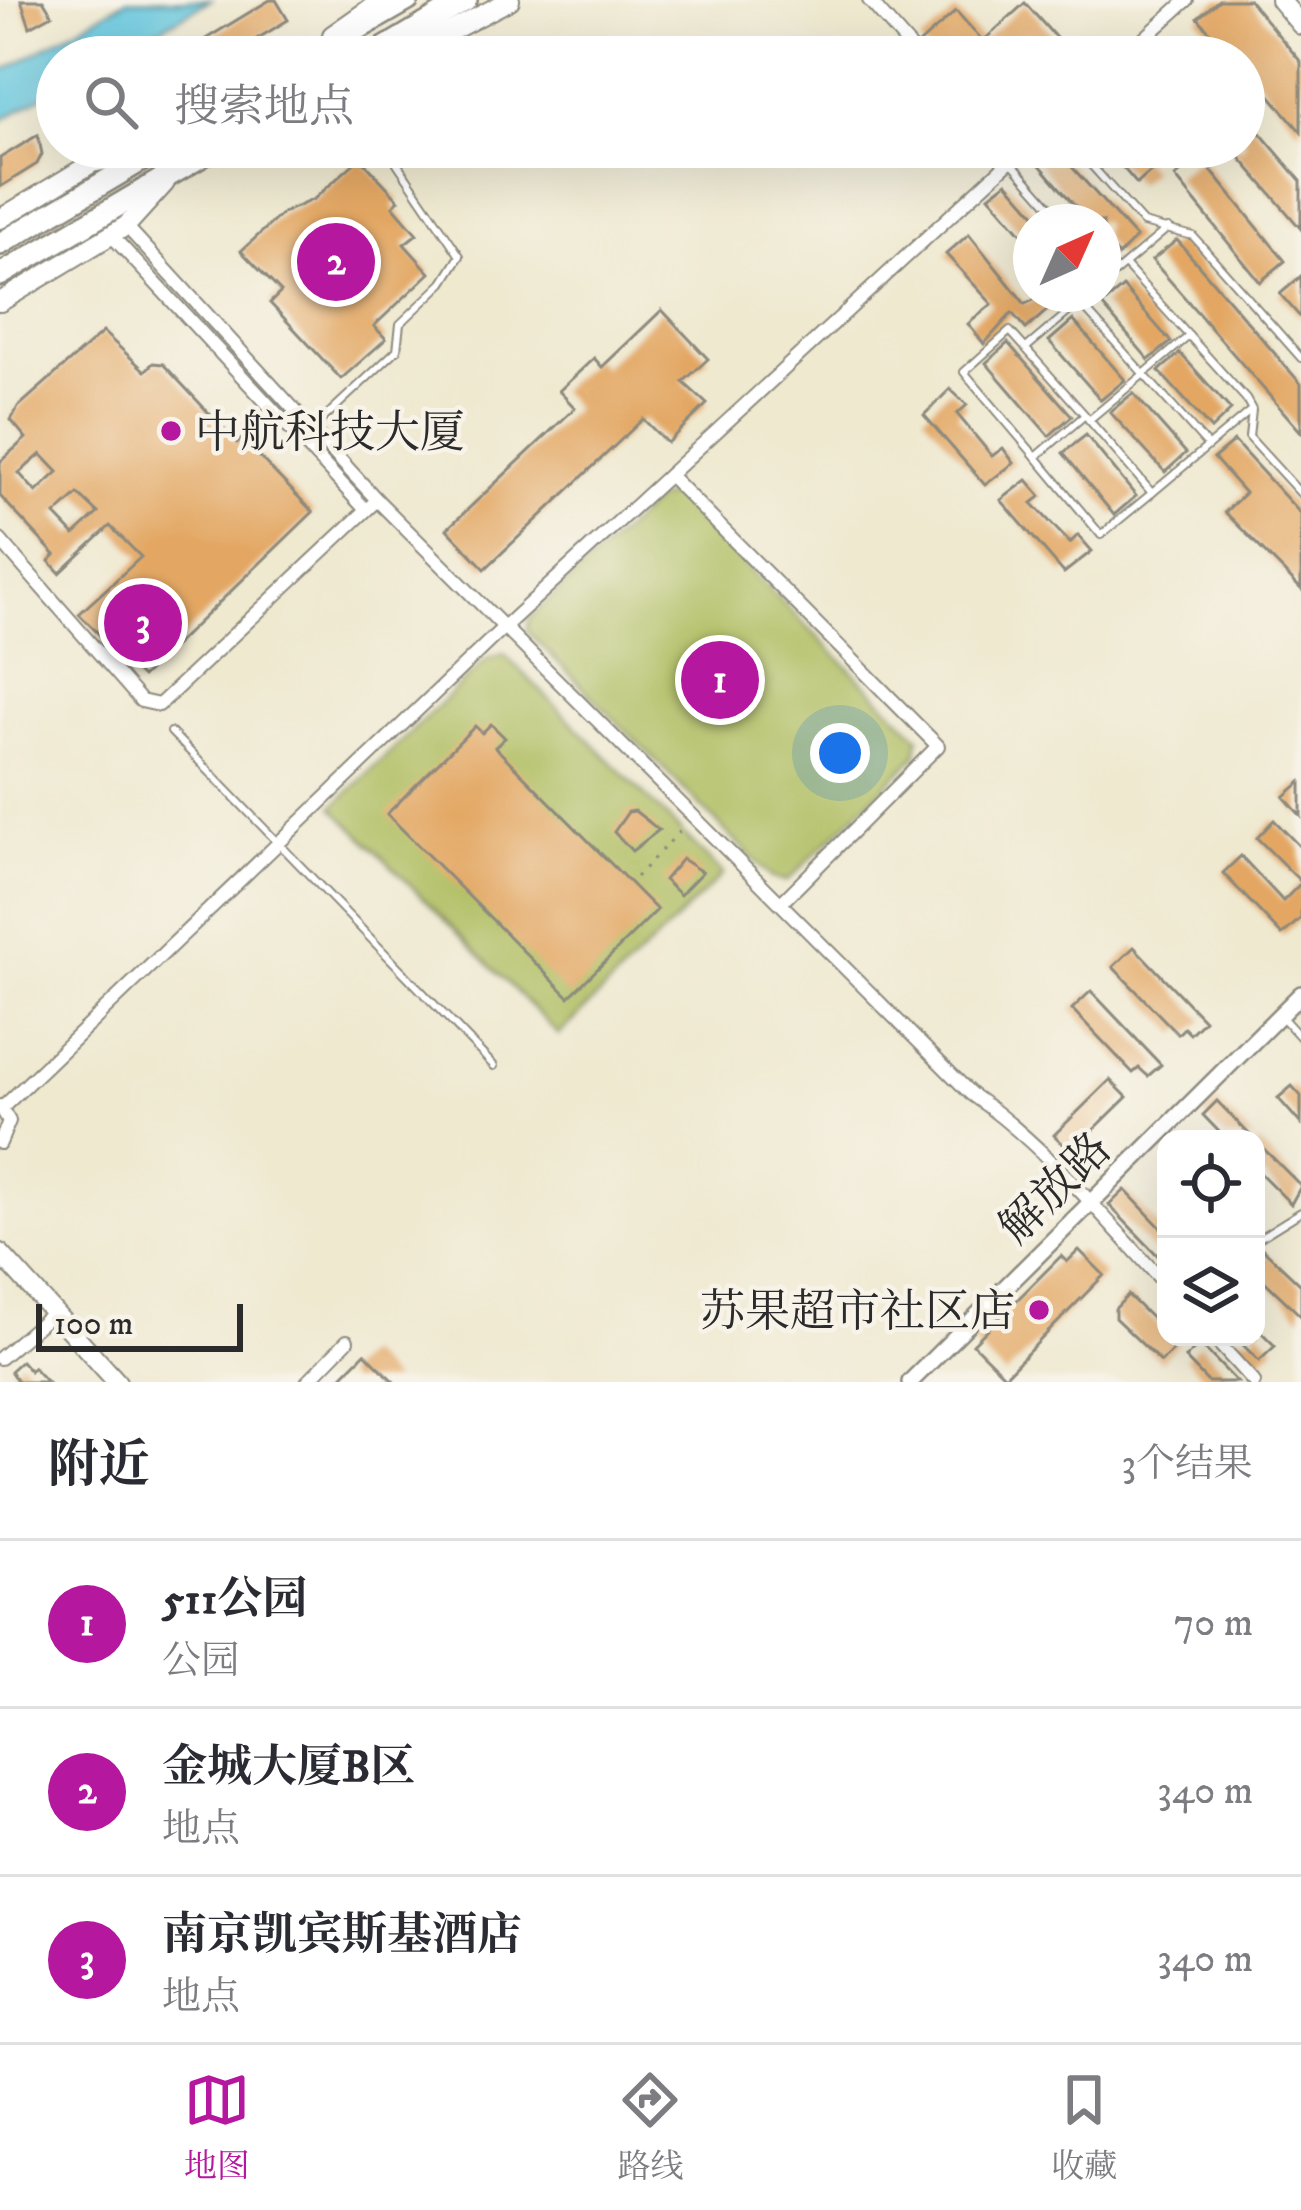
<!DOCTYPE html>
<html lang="zh">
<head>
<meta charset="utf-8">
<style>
	:root { --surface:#fff; --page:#f2f2f3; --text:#2b2b33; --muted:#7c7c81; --line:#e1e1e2; --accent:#b5179e }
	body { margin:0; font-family:"IM FELL DW Pica","Noto Serif SC",serif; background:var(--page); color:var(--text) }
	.controls { position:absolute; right:36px; bottom:36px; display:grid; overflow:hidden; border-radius:24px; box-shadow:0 12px 48px #0002 }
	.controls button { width:108px; height:108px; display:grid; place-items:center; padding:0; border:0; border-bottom:3px solid var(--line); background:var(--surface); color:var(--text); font:60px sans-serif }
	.compass { position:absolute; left:1013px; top:204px; width:108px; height:108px; border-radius:50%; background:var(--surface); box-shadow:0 12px 48px #0002; rotate:45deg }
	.scale { position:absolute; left:36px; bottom:30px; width:207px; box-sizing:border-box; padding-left:12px; border:6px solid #2b2b2b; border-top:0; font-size:33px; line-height:42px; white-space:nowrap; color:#2b2b2b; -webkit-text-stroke:9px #f7f3e8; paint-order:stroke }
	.you { position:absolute; left:840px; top:753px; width:42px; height:42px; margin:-30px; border:9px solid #fff; border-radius:50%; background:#1a73e8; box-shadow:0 0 0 18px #1a73e833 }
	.badge { display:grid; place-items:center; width:78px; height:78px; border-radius:50%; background:var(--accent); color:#fff; font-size:39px; font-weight:700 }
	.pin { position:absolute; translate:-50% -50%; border:6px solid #fff; box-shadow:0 3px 12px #0006 }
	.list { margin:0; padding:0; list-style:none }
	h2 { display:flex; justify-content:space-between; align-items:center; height:156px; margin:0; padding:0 48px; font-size:51px }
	h2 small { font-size:39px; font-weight:400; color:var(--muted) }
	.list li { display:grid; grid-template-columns:78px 1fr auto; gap:36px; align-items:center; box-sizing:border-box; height:168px; padding:0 48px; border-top:3px solid var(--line) }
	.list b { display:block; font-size:45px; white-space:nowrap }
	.list p { margin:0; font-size:39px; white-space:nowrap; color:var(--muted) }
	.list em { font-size:39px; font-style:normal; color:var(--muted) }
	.icon { flex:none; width:66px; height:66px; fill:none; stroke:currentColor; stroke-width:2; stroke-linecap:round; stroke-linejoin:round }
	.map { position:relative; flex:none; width:1301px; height:1382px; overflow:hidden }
	.search { position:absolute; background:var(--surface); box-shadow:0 12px 48px #0002; left:36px; right:36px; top:36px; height:132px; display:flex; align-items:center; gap:30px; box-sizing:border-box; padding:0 42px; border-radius:66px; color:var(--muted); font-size:45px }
	.sheet { height:660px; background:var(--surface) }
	nav { display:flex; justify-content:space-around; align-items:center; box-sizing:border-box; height:168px; border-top:3px solid var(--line); background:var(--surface); font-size:33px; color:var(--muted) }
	nav a { display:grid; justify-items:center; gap:6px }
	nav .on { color:var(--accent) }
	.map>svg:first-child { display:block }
	.green { fill:#afbd60; stroke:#6d7446; stroke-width:3 }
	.water { fill:#62c7e0; stroke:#467986; stroke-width:3 }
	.building { fill:#e3a764; fill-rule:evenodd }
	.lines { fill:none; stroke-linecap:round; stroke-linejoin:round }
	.service-casing { stroke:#8d8a7e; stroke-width:10 }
	.minor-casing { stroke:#8d8a7e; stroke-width:16 }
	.tertiary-casing { stroke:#8d8a7e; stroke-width:20 }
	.primary-casing { stroke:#8d8a7e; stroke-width:22 }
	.trunk-casing { stroke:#8d8a7e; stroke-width:26 }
	.path { stroke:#8d8a7e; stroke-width:3; stroke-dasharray:3 9; stroke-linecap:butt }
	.service { stroke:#fff; stroke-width:6 }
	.minor { stroke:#fff; stroke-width:12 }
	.tertiary { stroke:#fff; stroke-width:15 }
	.primary { stroke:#fff; stroke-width:18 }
	.trunk { stroke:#fff; stroke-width:21 }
	.poi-dot { fill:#b5179e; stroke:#f7f3e8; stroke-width:4.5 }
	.labels { text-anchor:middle; stroke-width:9; stroke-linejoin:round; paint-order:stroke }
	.poi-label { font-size:45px; fill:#2b2b2b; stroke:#f7f3e8; text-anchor:start }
	.street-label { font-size:45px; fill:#2b2b2b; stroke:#f7f3e8 }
</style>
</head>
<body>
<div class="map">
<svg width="1301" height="1382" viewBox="0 0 1301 1382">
	<rect width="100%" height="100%" fill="#f7f3e8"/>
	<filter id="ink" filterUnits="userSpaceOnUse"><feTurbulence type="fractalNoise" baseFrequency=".00833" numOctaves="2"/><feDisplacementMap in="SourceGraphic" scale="24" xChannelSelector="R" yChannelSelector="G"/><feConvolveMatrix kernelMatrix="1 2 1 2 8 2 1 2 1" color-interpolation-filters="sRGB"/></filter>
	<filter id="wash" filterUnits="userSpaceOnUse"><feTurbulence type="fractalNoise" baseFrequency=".004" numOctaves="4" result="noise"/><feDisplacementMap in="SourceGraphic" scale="48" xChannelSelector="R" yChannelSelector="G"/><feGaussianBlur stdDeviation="2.7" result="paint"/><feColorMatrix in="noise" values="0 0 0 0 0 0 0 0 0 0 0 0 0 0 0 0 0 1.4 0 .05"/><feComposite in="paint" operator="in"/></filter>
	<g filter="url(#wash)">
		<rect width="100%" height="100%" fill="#efe9d0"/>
		<g class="green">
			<polygon points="673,494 919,737 917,755 787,881 772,878 527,631 529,619 656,500"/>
			<polygon points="504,654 723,874 559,1035 333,807 487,659"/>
		</g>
		<polygon class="water" points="127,0 210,0 111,57 57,57 57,88 0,121 0,73"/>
		<g id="blocks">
			<g class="building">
				<polygon points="21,0 43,0 52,15 30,27"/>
				<polygon points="270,0 276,0 288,20 227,57 176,57"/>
				<polygon points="1219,0 1249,0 1301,62 1301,132 1257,80 1253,83 1244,73 1244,57 1231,57 1198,18"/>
				<polygon points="1025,3 1073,57 933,57 920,43 956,11 983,41"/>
				<polygon points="1175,37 1193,57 1152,57"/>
				<polygon points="1244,114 1301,181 1301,229 1231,147 1244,147"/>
				<polygon points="38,135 42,154 37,164 0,187 0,158"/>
				<polygon points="1044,147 1054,147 1136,238 1118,256 1103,238 1103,222 1089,222 1033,157"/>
				<polygon points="1105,147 1130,147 1152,171 1137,184"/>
				<polygon points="1200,157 1285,261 1260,282 1175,177"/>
				<polygon points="360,158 399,200 393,206 417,234 404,244 430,273 374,326 386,339 341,379 270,303 281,292 241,251 283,213 314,199"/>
				<polygon points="1007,182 1042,222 1031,222 1031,244 989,196"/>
				<polygon points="969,234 1025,304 1046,294 1054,304 1026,329 1012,313 984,344 968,324 992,304 946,254"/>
				<polygon points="1177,240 1301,384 1301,432 1152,260"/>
				<polygon points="1301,276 1301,318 1280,294"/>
				<polygon points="1123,287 1171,342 1149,360 1102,305"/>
				<polygon points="662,310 708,359 683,382 707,404 667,443 643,419 485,569 447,529 575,408 559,391 594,358 602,367"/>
				<polygon points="1073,320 1125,380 1101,400 1049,341"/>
				<path d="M103 332 145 371 153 363 163 364 237 443 242 439 313 512 142 677 79 614 141 557 110 526 60 573 49 561 55 555 0 496V462L26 438 11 420 18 407ZM41 454 58 472 36 492 19 473ZM78 494 98 513 74 535 55 515Z"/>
				<polygon points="1008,343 1072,416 1049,436 986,363"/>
				<polygon points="1180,353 1231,410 1211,429 1159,371"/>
				<polygon points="950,389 967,405 957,414 992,456 1003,448 1014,463 985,485 924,415"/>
				<polygon points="1133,393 1186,453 1165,472 1110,412"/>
				<polygon points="1086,435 1136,496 1114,515 1063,453"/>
				<polygon points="1234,441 1301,514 1301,589 1225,512 1245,493 1214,458"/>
				<polygon points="1027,480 1041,496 1032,503 1070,543 1078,535 1092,551 1064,573 1001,500"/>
				<polygon points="491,724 505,738 495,747 657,910 569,997 387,814 475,726 482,733"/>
				<polygon points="1301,782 1301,816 1284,797"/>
				<polygon points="635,811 659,830 632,851 614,832 628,812"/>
				<polygon points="1274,820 1301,848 1301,882 1257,838"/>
				<polygon points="1241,856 1283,901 1301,883 1301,918 1282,935 1223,873"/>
				<polygon points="682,859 702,872 680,895 664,880"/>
				<polygon points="1134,947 1204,1020 1190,1034 1184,1028 1178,1034 1113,967"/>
				<polygon points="1091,991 1161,1065 1148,1076 1139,1068 1133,1073 1072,1009"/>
				<polygon points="1110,1080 1127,1097 1071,1152 1054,1135"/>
				<polygon points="1292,1086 1301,1096 1301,1124 1278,1098"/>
				<polygon points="1217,1101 1254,1139 1226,1139 1203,1115"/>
				<polygon points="1256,1141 1301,1186 1291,1204 1256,1169"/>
				<polygon points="1125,1190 1166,1233 1166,1264 1109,1205"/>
				<polygon points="1263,1249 1301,1285 1301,1316 1256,1273 1256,1256"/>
				<polygon points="1079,1250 1104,1275 1005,1376 973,1344 1061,1256 1067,1262"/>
				<polygon points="1128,1295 1178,1344 1161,1362 1115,1318 1115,1309"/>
				<polygon points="1256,1327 1275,1346 1259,1361 1235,1337 1256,1337"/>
				<polygon points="1200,1344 1237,1382 1208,1382 1185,1358"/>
				<polygon points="365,1353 394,1382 349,1382 343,1375"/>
				<polygon points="21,1361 30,1371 33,1367 47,1382 18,1382 10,1371"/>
			</g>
		</g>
	</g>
	<g filter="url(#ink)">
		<use href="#blocks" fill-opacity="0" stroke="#8d8a7e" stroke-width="3"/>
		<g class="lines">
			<defs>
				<g id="service">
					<polyline points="1075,147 1143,223 1193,236 1301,358"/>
					<polyline points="1012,163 1064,222"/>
					<polyline points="1125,265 1246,399 1252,410 1249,437 1301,494"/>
					<polyline points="1103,283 1168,228"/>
					<polyline points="1080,303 1208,446"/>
					<polyline points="1026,348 1090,294"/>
					<polyline points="1085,415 1036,457 964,372 1010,331 1085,415 1089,420 1189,336"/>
					<polyline points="1089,420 1152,493 1250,411"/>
					<polyline points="312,429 397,350 400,324 443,283 460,256 386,147"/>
					<polyline points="1036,457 1101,535 1152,493"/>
					<polyline points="171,732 494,1066"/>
					<polyline points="1282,1017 1301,1038"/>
					<polyline points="1256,1240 1301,1212"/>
				</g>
				<g id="minor">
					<polyline points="869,0 919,57"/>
					<polyline points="1124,57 1187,0"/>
					<path d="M126 226 377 500 971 1094C1045 1145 1105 1219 1166 1285"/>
					<polyline points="112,236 366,510"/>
					<polyline points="669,475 938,746 781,903"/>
					<polyline points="0,540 141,701 159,705 377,500"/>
					<polyline points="0,1106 9,1121 0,1143"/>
					<polyline points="2,1108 503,628 1025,147"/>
					<polyline points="1213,1337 1254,1382"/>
					<polyline points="0,1358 55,1311"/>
					<polyline points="307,1382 347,1341"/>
				</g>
				<polyline id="tertiary" points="910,1382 1301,994"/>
				<g id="primary">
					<polyline points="1280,0 1301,25"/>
					<polyline points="332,35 382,0"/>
					<polyline points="402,57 510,0"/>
					<polyline points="0,219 92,163 151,151"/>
					<polyline points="0,302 126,226 165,183"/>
					<polyline points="0,1253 117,1382"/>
				</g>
				<g id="trunk">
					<polyline points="309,57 408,0"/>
					<polyline points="370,57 466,0"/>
					<polyline points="0,244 164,147"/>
					<polyline points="0,275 217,147"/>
				</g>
			</defs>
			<use href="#service" class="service-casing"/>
			<use href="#minor" class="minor-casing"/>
			<use href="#tertiary" class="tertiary-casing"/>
			<use href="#primary" class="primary-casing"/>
			<use href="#trunk" class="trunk-casing"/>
			<polyline class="path" points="636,877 685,826"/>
			<use href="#service" class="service"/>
			<use href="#minor" class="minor"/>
			<use href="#tertiary" class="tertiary"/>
			<use href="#primary" class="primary"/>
			<use href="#trunk" class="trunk"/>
		</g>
	</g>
	<g class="poi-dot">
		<circle cx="171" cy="431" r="12"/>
		<circle cx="1039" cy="1310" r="12"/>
	</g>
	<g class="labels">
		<g class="poi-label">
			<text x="195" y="447">中航科技大厦</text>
			<text x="1015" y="1326" text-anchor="end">苏果超市社区店</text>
		</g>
		<g class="street-label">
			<text transform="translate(1054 1187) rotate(-45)" y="16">解放路</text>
		</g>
	</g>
</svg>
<div class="controls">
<button><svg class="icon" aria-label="locate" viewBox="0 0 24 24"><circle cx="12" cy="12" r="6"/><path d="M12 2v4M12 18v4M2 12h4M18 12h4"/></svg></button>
<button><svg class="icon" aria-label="layers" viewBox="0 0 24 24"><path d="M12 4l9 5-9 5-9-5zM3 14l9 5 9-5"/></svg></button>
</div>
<svg class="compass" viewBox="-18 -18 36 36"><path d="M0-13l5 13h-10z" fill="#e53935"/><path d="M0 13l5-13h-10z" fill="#7c7c81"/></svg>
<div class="scale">100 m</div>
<div class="you"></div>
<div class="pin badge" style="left:720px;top:680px">1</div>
<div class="pin badge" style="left:336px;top:262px">2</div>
<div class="pin badge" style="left:143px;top:623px">3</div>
<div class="search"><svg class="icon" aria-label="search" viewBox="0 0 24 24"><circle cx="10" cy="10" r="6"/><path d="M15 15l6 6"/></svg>搜索地点</div>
</div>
<section class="sheet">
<h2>附近<small>3个结果</small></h2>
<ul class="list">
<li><span class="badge">1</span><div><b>511公园</b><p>公园</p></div><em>70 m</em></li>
<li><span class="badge">2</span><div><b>金城大厦B区</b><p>地点</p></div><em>340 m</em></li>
<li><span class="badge">3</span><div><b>南京凯宾斯基酒店</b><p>地点</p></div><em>340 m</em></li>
</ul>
</section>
<nav>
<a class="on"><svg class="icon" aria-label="map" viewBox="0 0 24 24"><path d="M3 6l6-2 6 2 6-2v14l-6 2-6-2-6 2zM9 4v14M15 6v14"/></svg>地图</a>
<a><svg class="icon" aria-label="directions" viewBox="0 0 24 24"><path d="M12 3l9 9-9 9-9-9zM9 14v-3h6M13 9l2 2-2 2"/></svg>路线</a>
<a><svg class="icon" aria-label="saved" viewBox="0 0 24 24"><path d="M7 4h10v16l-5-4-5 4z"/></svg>收藏</a>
</nav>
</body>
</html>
